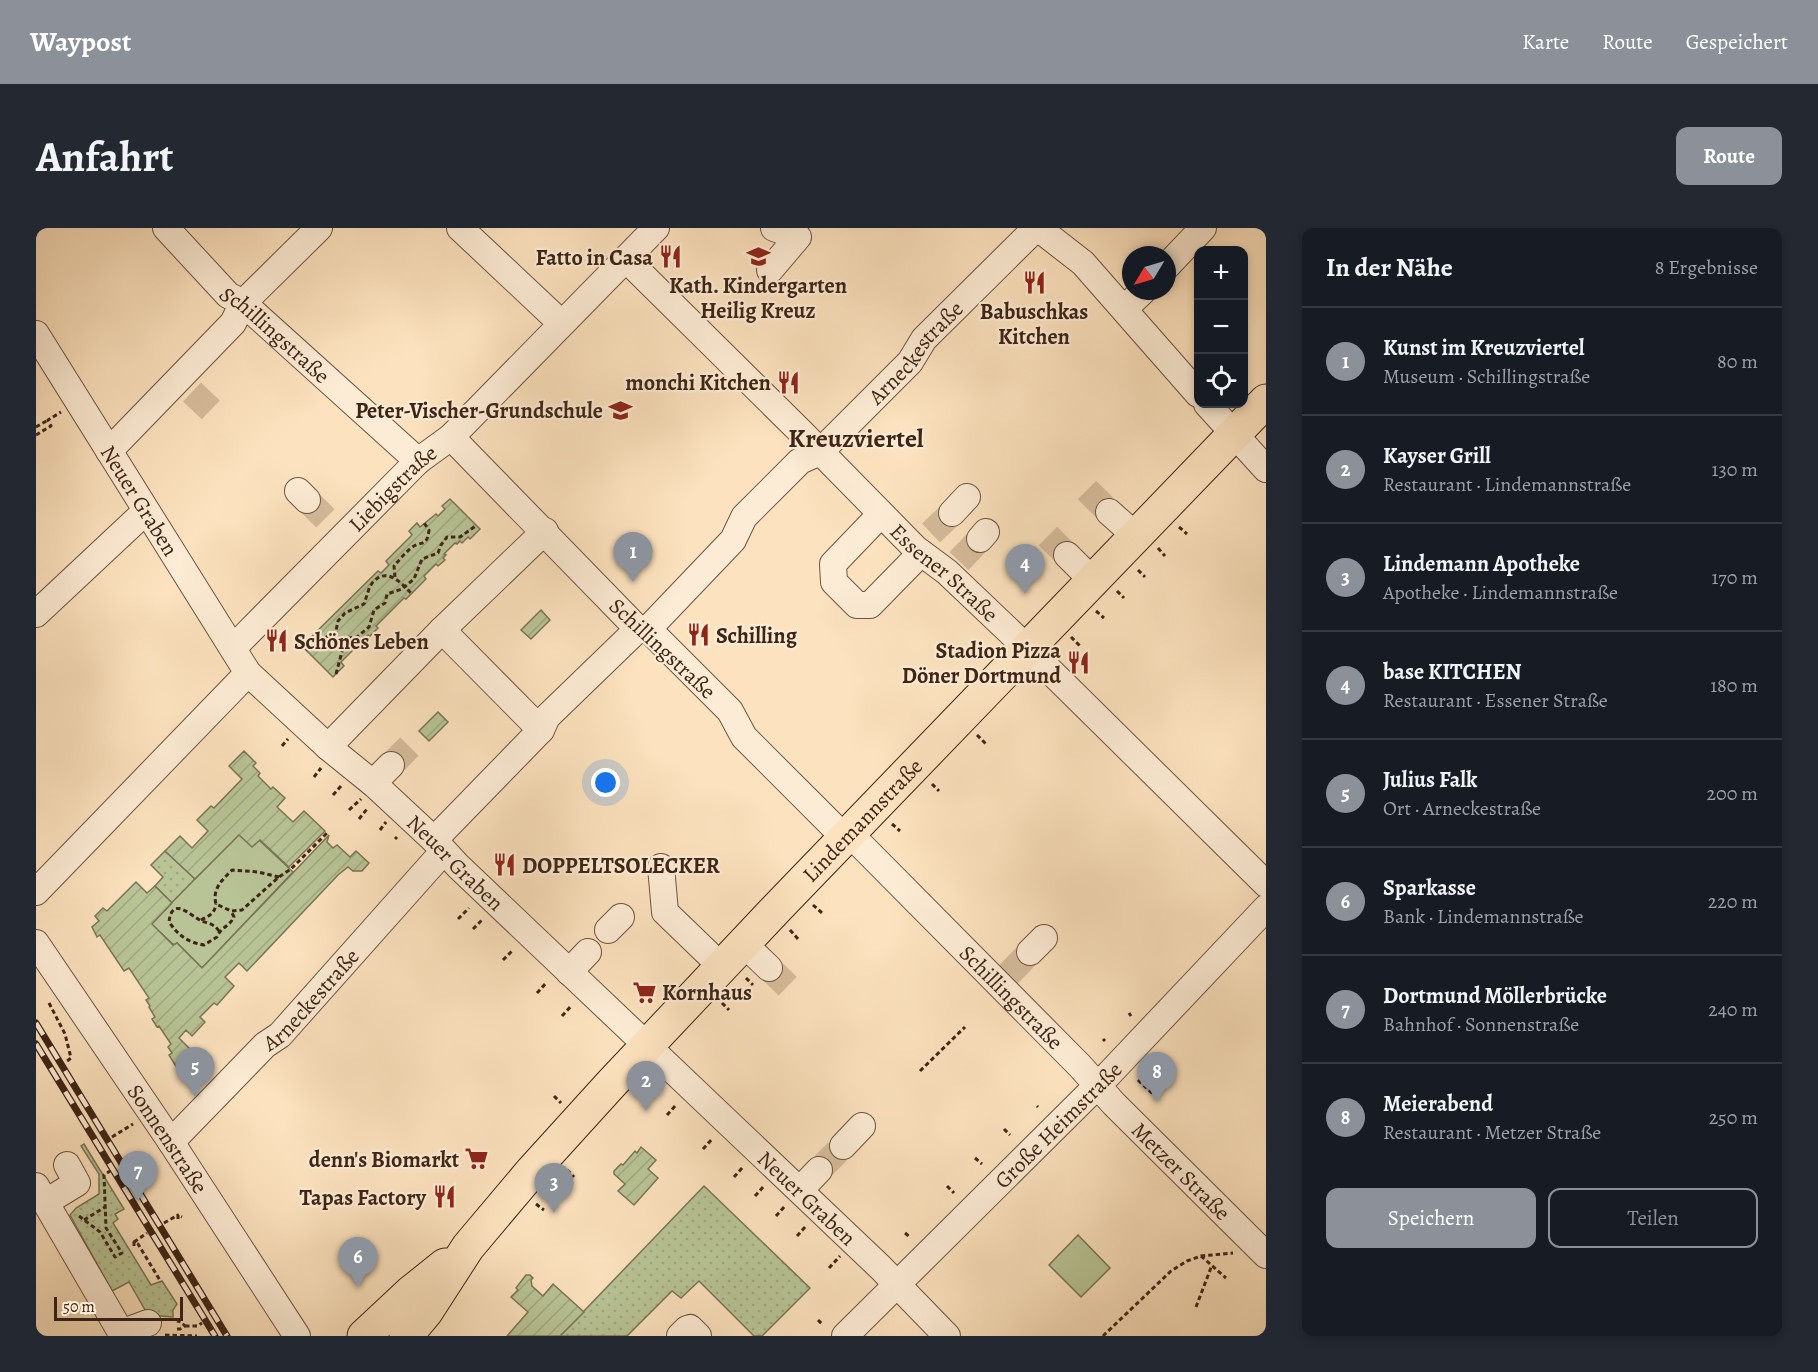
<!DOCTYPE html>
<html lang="de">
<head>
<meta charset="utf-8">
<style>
	:root { --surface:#171b24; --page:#242831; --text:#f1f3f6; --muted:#9ea1a6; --line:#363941; --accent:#8c9099 }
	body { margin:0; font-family:Alegreya,serif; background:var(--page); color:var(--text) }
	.controls { position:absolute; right:18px; top:18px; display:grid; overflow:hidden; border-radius:12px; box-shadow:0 3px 9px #0003 }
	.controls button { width:54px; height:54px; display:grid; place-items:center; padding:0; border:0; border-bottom:2px solid var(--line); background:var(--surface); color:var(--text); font:30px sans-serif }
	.compass { position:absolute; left:1086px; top:18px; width:54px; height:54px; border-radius:50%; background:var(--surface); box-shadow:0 3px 9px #0003; rotate:232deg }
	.scale { position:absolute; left:18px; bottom:15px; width:129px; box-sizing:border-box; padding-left:6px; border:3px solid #3d2416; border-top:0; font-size:16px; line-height:21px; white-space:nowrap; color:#3d2416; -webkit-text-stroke:4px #fdecd5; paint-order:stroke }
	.you { position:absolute; left:570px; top:555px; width:21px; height:21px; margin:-15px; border:4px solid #fff; border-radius:50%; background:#1a73e8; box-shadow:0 0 0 9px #1a73e833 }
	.badge { display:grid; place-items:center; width:39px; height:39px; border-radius:50%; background:var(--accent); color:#fff; font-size:20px; font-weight:700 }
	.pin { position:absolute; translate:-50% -50px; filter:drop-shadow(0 2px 3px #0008) }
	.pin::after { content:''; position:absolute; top:32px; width:21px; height:18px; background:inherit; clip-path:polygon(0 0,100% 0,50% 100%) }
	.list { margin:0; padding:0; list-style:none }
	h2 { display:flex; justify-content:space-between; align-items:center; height:78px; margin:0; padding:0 24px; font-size:26px }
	h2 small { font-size:20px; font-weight:400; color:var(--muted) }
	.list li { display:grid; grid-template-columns:39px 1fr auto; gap:18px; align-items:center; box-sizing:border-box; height:108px; padding:0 24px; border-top:2px solid var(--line) }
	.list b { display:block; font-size:22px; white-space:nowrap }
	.list p { margin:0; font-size:20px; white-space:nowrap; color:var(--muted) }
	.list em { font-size:20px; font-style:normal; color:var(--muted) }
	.actions { display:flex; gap:12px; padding:18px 24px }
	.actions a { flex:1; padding:14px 0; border:2px solid var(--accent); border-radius:12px; text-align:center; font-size:21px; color:var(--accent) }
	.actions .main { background:var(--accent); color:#fff }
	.icon { flex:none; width:33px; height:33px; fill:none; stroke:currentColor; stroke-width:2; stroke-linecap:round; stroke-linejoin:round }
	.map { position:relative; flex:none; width:1230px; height:1108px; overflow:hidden; border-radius:12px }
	header { display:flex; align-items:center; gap:36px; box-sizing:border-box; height:84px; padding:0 30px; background:var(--accent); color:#fff }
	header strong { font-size:28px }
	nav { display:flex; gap:33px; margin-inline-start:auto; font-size:21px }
	.intro { display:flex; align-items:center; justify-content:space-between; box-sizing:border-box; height:144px; padding:0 36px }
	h1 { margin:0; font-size:42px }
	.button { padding:15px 27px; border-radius:12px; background:var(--accent); color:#fff; font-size:21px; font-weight:700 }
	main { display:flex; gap:36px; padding:0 36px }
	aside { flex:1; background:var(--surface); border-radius:12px; box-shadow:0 3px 9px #0003 }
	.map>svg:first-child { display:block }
	.grass { fill:url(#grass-dots); stroke:#7a7456; stroke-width:1.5 }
	.park { fill:#b8c496; stroke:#7a7456; stroke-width:1.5 }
	.garden { fill:url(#garden-furrows); stroke:#7a7456; stroke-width:1.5 }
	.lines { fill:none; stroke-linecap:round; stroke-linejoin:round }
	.minor-tunnel { stroke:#d6bc9c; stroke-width:26; stroke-dasharray:26 13; stroke-linecap:butt }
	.minor-casing { stroke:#6d5440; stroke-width:28 }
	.major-casing { stroke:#3d2416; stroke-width:35 }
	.path { stroke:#3d2416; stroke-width:3; stroke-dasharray:4.5 3; stroke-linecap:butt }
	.minor { stroke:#fdecd5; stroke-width:26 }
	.major { stroke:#fce2be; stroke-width:33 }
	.rail-casing { stroke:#3d2416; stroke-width:7 }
	.rail { stroke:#fdecd5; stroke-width:4.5; stroke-dasharray:14; stroke-linecap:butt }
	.labels { text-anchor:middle; stroke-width:4.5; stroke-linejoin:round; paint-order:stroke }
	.poi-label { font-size:22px; font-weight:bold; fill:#3d2416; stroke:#fdecd5; text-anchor:end }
	.street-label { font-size:22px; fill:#3d2416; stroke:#fdecd5 }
	.quarter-label { font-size:26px; font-weight:bold; fill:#3d2416; stroke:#fdecd5 }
</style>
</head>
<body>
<header>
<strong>Waypost</strong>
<nav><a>Karte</a><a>Route</a><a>Gespeichert</a></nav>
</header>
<div class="intro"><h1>Anfahrt</h1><a class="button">Route</a></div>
<main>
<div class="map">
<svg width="1230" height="1108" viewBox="0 0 1230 1108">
	<defs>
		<pattern id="grass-dots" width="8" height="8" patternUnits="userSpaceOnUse" patternTransform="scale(1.5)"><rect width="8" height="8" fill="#b8c496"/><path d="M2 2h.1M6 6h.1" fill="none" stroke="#9fa881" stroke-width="1.8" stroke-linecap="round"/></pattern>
		<pattern id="garden-furrows" width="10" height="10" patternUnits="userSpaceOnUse" patternTransform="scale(1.5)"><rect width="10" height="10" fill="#b8c496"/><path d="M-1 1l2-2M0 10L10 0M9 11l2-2" fill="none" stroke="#9fa881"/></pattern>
	</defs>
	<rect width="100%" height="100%" fill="#fce2be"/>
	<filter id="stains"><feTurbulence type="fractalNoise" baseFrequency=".00333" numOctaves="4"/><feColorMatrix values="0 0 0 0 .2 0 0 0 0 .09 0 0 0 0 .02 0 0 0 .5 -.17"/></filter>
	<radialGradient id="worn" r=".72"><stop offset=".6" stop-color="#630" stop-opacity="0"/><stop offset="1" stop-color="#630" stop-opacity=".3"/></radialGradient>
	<g class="grass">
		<polygon points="129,623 159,651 136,675 119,658 127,649 115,637"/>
		<polygon points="48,916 88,981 79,986 82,991 77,995 115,1057 126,1053 141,1076 137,1082 137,1089 112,1087 93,1054 76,1063 34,987 40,980 63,966 63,946 45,918"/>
		<polygon points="668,958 774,1060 726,1108 718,1108 663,1053 645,1070 636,1063 591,1108 524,1108"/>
	</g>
	<g class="park">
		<polygon points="203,606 223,612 257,644 166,740 141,715 138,717 115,696"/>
		<polygon points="1042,1007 1074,1040 1045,1069 1013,1037"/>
	</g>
	<g class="garden">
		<polygon points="414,271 444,301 434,311 432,309 426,315 424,313 421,316 419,315 408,326 410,327 407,330 409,332 402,338 400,336 388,348 390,351 370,371 368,370 340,398 342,400 334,408 332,407 305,434 308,438 297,449 266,418 342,343 345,345 353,337 350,333 376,307 373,303 381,295 384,299 400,286 402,288 409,281 406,278"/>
		<polygon points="505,382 514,392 495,411 485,402"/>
		<polygon points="402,484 412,494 393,513 383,503"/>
		<polygon points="208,523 220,535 217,538 224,545 222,548 235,561 237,559 249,570 241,579 257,594 268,583 289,603 253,639 224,612 216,619 203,607 159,651 129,623 144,608 156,620 172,603 161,592 175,578 178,580 206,551 193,538"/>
		<polygon points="293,607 291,614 297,620 301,617 314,629 320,623 333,635 326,643 317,643 312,639 302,647 211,743 203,735 189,749 198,758 181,777 178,775 164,789 169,794 156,808 150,802 143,810 155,822 147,831 147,834 141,840 133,827 136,825 132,819 135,816 123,798 121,799 116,791 119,789 113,779 114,778 110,772 113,770 93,740 88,743 64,707 61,709 56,699 63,693 59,688 67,680 71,683 100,654 111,665 119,658 136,675 116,696 137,717 141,715 166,740"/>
		<polygon points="605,919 620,932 612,941 622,950 598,977 582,963 589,956 578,946 578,943 585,936 587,937 599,923 601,925"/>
		<polygon points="490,1047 494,1047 497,1050 495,1052 496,1058 507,1068 517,1056 548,1084 524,1108 471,1108 492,1084 475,1069 482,1062 480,1060"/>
	</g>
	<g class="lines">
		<g class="minor-tunnel">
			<polyline points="156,164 179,186"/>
			<polyline points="1051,262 1073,284"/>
			<polyline points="271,272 297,298"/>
			<polyline points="895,305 916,285"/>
			<polyline points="1012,308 1031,327"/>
			<polyline points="923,333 944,311"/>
			<polyline points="355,537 374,518"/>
			<polyline points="733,740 759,765"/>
			<polyline points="972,747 994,724"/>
			<polyline points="783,942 807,918"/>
		</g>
		<defs>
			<g id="minor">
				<path id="s1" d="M130 0 192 67 207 75 382 233"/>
				<polyline points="424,0 525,95"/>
				<polyline points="1002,0 1047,35 1162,166"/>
				<path id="s2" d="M590 31 765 204 880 321 911 344 992 421 1230 656"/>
				<polyline points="1131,38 1167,0"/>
				<polyline points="734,42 762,9 738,0"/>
				<polyline points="1088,81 1107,63"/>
				<path id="s3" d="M0 106 212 445 292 519 339 557 398 612 422 638 845 1040 911 1108"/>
				<polyline points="1171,176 1230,241"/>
				<polyline points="415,209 602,401 612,401 694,483 708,509 809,610"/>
				<polyline points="73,223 197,95 207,75 283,0"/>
				<polyline points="262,263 271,272"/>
				<polyline points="1073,284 1100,308"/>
				<polyline points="916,285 931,269"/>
				<polyline points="845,286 797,336 798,354 821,377 834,377 885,325"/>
				<polyline points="944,311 950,304"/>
				<polyline points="1031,327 1057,353"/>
				<polyline points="0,386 110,283"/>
				<path id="s4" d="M612 401 697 312 708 289 764 233 784 224 874 134 888 111 1000 0"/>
				<polyline points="406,402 505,502"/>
				<path id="s5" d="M197 420 382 233 415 209 620 0"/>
				<polyline points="292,519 406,402 509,303"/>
				<polyline points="337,555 355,537"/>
				<path id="s6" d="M813 605 1044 838 1078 876 1230 1027"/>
				<polyline points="398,612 505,502 511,489 602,401"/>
				<polyline points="625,639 629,684 686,739"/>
				<polyline points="0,664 212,445"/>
				<polyline points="572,702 585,689"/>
				<path id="s7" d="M0 715 135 914 261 1108"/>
				<polyline points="708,716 733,740"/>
				<polyline points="994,724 1008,710"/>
				<polyline points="533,744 552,724"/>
				<path id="s8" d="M135 914 229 817 244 807 407 624"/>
				<polyline points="807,918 826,898"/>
				<polyline points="0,958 87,1108"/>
				<polyline points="764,962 783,942"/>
				<polyline points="10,974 41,955 31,937"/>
				<polyline points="85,1105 112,1095"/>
				<polyline points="644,1108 651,1101 654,1100 662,1108"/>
				<path id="s9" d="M809 1108 1073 846 1230 680"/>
			</g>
			<g id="major">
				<polyline points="328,1108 374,1065 409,1037"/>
				<path id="s10" d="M370 1108 390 1084 432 1019 496 943 575 856 742 679 1230 173"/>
			</g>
		</defs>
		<use href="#minor" class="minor-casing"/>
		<use href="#major" class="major-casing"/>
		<g class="path">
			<polyline points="0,199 12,192"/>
			<polyline points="0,207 15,198 12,192 25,184"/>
			<polyline points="1143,299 1151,306"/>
			<polyline points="1122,320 1129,328"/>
			<polyline points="1102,342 1109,349"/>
			<path d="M359 349 358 338C363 332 369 325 375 320 385 312 391 320 393 302L388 295"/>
			<polyline points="1081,363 1088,370"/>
			<polyline points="1060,383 1068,390"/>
			<polyline points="1035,409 1044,418"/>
			<path d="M270 422 285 411 296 407 300 403 302 393 309 385 328 376C331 369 332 359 338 353 352 339 366 356 376 366"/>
			<polyline points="300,446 308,416 313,410 321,409 333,399 338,382 349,375 351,366 366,361 378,351 386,331 402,325 405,317 411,309 424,309 441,297"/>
			<polyline points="941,507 950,516"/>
			<polyline points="246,518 252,511"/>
			<polyline points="278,549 285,540"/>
			<polyline points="896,556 903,563"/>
			<polyline points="297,567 305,558"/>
			<polyline points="313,582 325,571"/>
			<polyline points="323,591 331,581"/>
			<polyline points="856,596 864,603"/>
			<polyline points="344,602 350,594"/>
			<polyline points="359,611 361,609"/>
			<path d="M243 649 222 644 196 642C186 652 176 661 180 676L195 683 206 682 243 649 255 641 291 605"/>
			<polyline points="777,677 786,685"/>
			<polyline points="422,691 433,680"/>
			<path d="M165 692C173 688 179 685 180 676"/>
			<polyline points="437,701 446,692"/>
			<polyline points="754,702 762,711"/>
			<path d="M183 703C177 694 170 696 162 691 152 685 136 669 133 694 143 708 151 714 168 717L181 709C184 700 194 698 198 689L195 683"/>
			<polyline points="467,732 477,722"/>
			<polyline points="710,750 717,757"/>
			<polyline points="501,765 511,754"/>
			<polyline points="13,775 29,806 35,830 30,834"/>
			<polyline points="686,775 693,782"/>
			<polyline points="1093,785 1095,788"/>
			<polyline points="526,788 536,777"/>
			<polyline points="1067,811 1069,813"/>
			<polyline points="884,843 929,799"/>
			<polyline points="1102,852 1117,866"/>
			<polyline points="518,868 525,875"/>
			<polyline points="1001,878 1002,879"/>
			<polyline points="631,887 640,877"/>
			<polyline points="968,901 974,907"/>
			<polyline points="76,909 97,896"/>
			<polyline points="667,921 677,910"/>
			<polyline points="939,930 946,936"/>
			<polyline points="531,942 538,949"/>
			<polyline points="698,949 707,939"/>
			<polyline points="911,958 918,965"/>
			<polyline points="719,968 728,958"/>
			<polyline points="500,976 508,982"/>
			<polyline points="43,988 64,1004 79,1029 86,1025 70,1000 68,947 74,943"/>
			<polyline points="740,988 749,978"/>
			<polyline points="142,991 142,987 146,989"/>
			<polyline points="48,992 69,979"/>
			<polyline points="128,995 142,987"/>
			<polyline points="869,1005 874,1009"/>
			<polyline points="761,1008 770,998"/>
			<polyline points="98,1014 111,1005"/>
			<polyline points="98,1018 98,1014 102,1016 125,1054"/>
			<polyline points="1165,1028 1190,1050"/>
			<polyline points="793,1040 804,1028"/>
			<polyline points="1160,1079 1176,1037"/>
			<polyline points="782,1092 786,1096"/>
			<polyline points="149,1098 161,1098 166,1095"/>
			<polyline points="141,1101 144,1101 149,1098 145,1094 141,1093"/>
			<polyline points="129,1107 161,1108"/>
			<polyline points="1067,1108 1135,1043 1151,1033 1165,1028 1197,1025"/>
		</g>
		<use href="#minor" class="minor"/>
		<use href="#major" class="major"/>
		<defs>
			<g id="rail">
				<polyline points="0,795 191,1108"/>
				<polyline points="0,816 179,1108"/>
			</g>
		</defs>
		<use href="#rail" class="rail-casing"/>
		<use href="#rail" class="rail"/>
	</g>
	<defs>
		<symbol id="school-bare" viewBox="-9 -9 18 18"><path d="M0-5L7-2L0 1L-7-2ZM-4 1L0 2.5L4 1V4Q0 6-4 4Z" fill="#8f2418" stroke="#fdecd5" stroke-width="2.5" paint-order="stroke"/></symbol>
		<symbol id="restaurant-bare" viewBox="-9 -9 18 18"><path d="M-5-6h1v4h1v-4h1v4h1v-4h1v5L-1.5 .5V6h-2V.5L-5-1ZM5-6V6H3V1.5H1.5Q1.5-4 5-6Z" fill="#8f2418" stroke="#fdecd5" stroke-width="2.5" paint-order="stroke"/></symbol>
		<symbol id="supermarket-bare" viewBox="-9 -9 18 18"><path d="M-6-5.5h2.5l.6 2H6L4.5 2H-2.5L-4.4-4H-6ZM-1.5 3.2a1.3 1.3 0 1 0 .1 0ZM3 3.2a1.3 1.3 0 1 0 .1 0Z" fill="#8f2418" stroke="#fdecd5" stroke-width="2.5" paint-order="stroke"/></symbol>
	</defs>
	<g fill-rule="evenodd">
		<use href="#school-bare" x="706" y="12" width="33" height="33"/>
		<use href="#restaurant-bare" x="618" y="12" width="33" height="33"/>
		<use href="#restaurant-bare" x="982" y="38" width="33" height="33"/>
		<use href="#restaurant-bare" x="736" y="138" width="33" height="33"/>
		<use href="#school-bare" x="568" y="166" width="33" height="33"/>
		<use href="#restaurant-bare" x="646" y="390" width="33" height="33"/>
		<use href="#restaurant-bare" x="224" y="396" width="33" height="33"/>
		<use href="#restaurant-bare" x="1026" y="418" width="33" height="33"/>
		<use href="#restaurant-bare" x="452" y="620" width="33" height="33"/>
		<use href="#supermarket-bare" x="592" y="748" width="33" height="33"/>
		<use href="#supermarket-bare" x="424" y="914" width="33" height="33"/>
		<use href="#restaurant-bare" x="392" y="952" width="33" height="33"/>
	</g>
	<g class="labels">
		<g class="poi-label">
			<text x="617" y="37">Fatto in Casa</text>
			<text x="722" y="65" text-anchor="middle">Kath. Kindergarten<tspan x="722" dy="25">Heilig Kreuz</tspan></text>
			<text x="998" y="91" text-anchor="middle">Babuschkas<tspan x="998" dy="25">Kitchen</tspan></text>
			<text x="735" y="162">monchi Kitchen</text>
			<text x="567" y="190">Peter-Vischer-Grundschule</text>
			<text x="680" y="415" text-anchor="start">Schilling</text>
			<text x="258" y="421" text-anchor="start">Schönes Leben</text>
			<text x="1025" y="430">Stadion Pizza<tspan x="1025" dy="25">Döner Dortmund</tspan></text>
			<text x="486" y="645" text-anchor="start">DOPPELTSOLECKER</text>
			<text x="626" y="772" text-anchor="start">Kornhaus</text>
			<text x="423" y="939">denn's Biomarkt</text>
			<text x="390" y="977">Tapas Factory</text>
		</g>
		<g class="street-label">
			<text dy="8" stroke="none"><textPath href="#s1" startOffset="153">Schillingstraße</textPath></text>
			<text dy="8" stroke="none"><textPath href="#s4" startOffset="388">Arneckestraße</textPath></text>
			<text dy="8" stroke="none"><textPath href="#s5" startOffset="226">Liebigstraße</textPath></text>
			<text dy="8" stroke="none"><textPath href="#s3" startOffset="196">Neuer Graben</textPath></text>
			<text dy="8" stroke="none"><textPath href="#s2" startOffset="447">Essener Straße</textPath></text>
			<text transform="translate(627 420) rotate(43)" y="8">Schillingstraße</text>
			<text dy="8" stroke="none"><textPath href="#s10" startOffset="690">Lindemannstraße</textPath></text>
			<text dy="8" stroke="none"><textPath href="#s3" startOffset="681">Neuer Graben</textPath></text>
			<text dy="8" stroke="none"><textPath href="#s6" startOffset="231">Schillingstraße</textPath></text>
			<text dy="8" stroke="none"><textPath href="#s8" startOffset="200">Arneckestraße</textPath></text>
			<text dy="8" stroke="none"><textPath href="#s9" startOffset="300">Große Heimstraße</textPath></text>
			<text dy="8" stroke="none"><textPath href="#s7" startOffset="236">Sonnenstraße</textPath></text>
			<text dy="8" stroke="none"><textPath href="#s6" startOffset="474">Metzer Straße</textPath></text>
			<text dy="8" stroke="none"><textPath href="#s3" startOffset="1167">Neuer Graben</textPath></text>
		</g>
		<g class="quarter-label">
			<text x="820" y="219">Kreuzviertel</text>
		</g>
	</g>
	<rect width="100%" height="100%" filter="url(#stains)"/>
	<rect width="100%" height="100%" fill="url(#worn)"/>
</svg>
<div class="controls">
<button>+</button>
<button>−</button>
<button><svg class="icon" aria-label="locate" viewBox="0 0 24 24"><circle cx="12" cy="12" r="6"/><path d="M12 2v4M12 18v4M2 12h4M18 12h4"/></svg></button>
</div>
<svg class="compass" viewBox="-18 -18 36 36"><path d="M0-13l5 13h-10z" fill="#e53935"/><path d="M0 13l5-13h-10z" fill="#9ea1a6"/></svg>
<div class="scale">50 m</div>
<div class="you"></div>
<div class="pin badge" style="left:597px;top:354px">1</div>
<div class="pin badge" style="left:610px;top:883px">2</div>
<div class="pin badge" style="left:518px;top:985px">3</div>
<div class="pin badge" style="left:989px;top:366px">4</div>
<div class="pin badge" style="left:159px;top:869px">5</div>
<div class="pin badge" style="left:322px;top:1059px">6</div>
<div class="pin badge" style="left:102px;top:973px">7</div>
<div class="pin badge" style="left:1121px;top:874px">8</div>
</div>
<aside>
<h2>In der Nähe<small>8 Ergebnisse</small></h2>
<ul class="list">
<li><span class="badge">1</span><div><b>Kunst im Kreuzviertel</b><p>Museum · Schillingstraße</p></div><em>80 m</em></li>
<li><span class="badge">2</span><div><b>Kayser Grill</b><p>Restaurant · Lindemannstraße</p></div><em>130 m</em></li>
<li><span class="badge">3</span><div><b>Lindemann Apotheke</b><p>Apotheke · Lindemannstraße</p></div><em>170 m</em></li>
<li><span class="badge">4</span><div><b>base KITCHEN</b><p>Restaurant · Essener Straße</p></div><em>180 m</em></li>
<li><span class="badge">5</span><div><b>Julius Falk</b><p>Ort · Arneckestraße</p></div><em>200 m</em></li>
<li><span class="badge">6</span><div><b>Sparkasse</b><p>Bank · Lindemannstraße</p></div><em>220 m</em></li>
<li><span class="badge">7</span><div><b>Dortmund Möllerbrücke</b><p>Bahnhof · Sonnenstraße</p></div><em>240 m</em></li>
<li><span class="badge">8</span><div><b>Meierabend</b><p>Restaurant · Metzer Straße</p></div><em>250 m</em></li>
</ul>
<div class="actions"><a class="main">Speichern</a><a>Teilen</a></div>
</aside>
</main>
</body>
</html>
